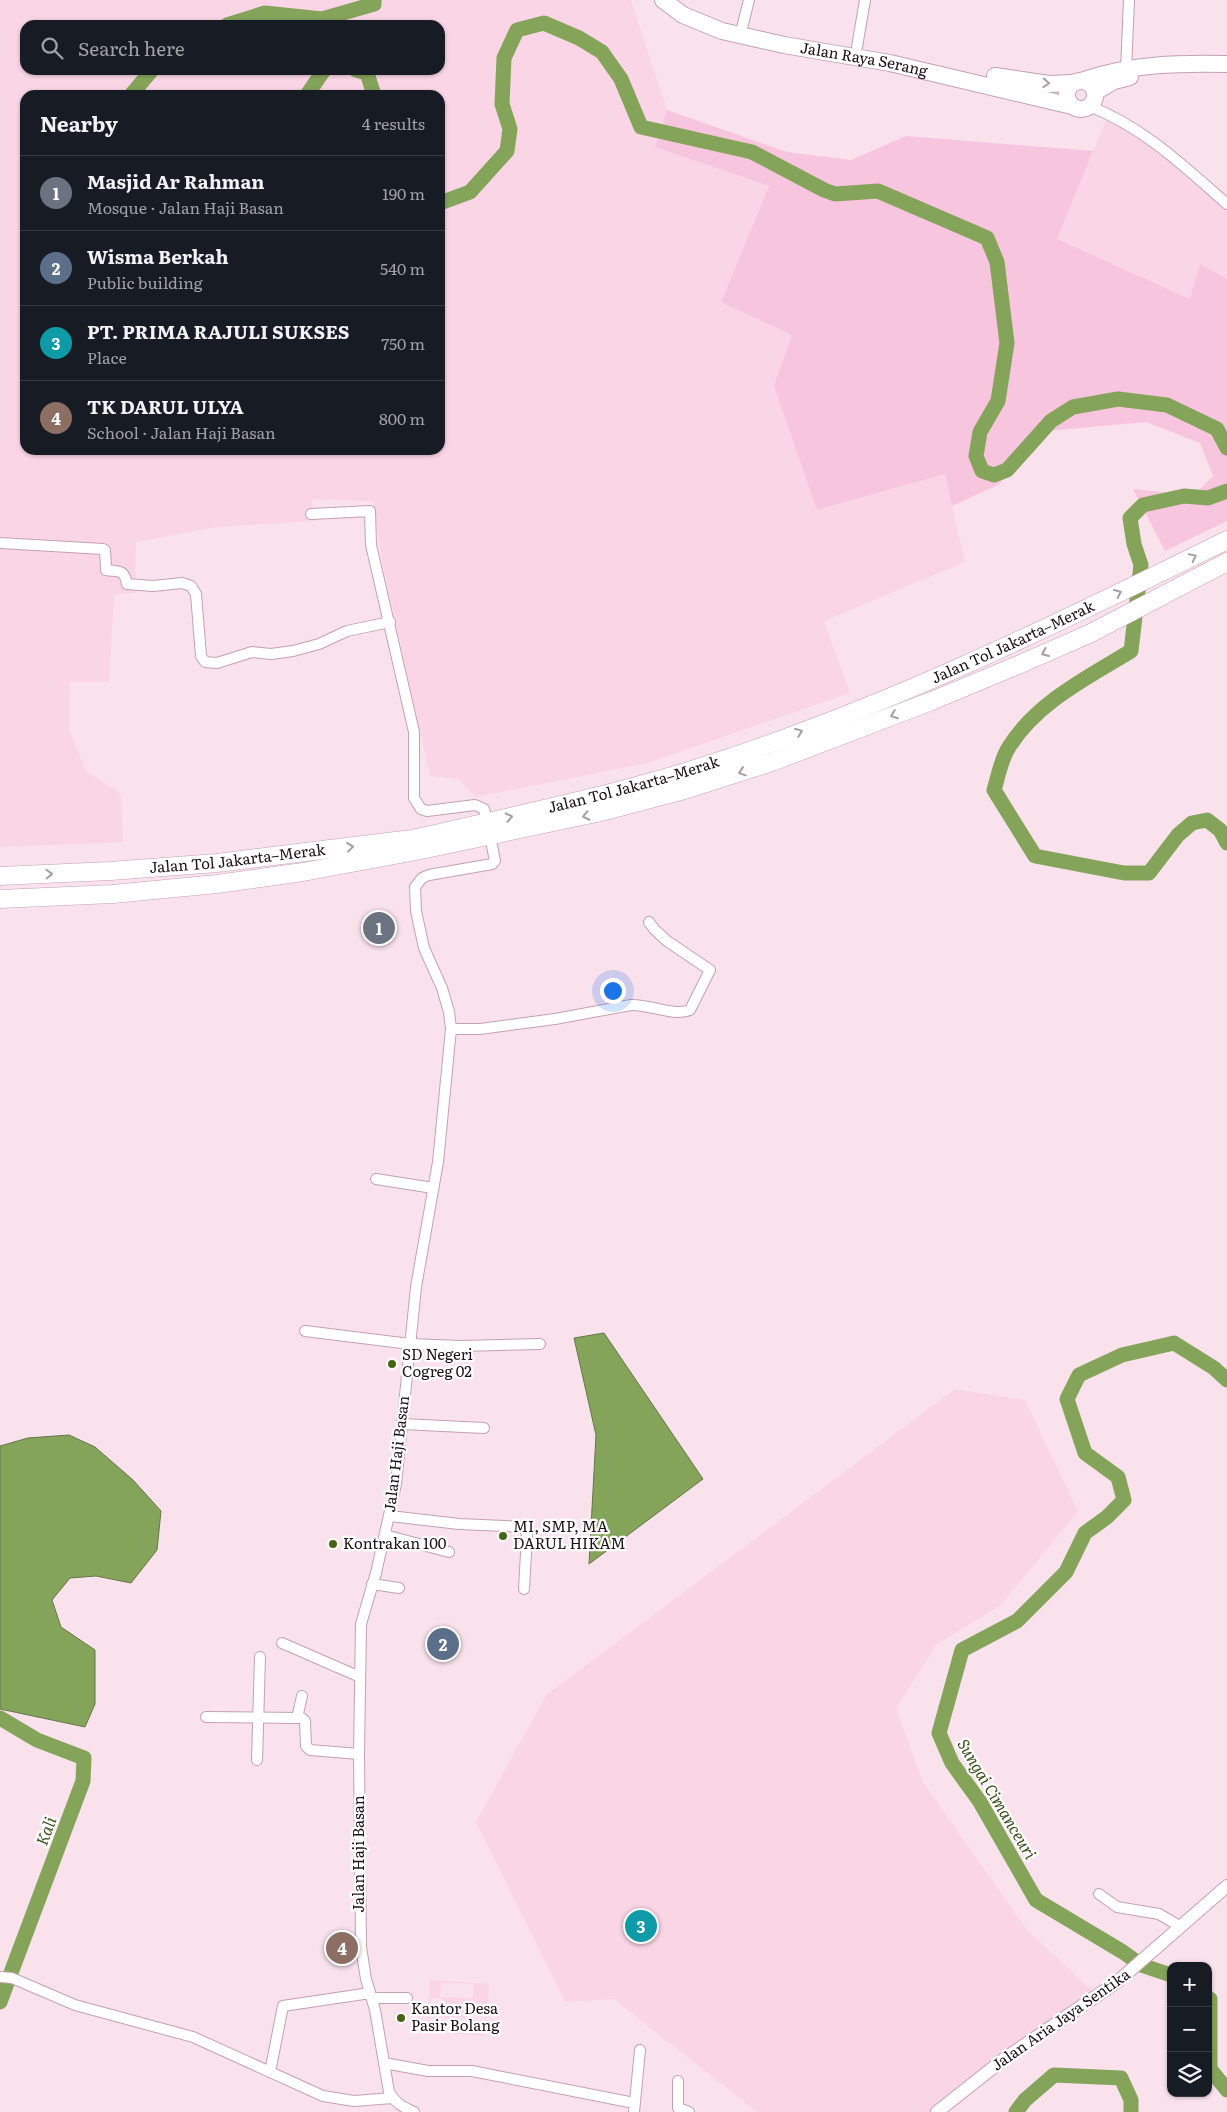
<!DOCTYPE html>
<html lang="en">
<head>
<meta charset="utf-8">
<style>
	:root { --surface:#171b24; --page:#242831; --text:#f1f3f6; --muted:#9ea1a6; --line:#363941; --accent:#2563eb }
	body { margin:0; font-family:Literata,serif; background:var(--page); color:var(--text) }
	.controls { position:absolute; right:15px; bottom:15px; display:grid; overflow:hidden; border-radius:10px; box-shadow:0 1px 4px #0004 }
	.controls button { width:45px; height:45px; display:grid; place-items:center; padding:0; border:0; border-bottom:1px solid var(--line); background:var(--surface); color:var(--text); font:25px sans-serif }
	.you { position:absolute; left:612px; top:990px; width:18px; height:18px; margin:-12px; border:4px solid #fff; border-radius:50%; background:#1a73e8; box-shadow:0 0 0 8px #1a73e833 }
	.badge { display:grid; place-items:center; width:32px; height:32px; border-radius:50%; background:var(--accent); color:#fff; font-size:16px; font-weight:700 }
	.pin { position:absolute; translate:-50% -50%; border:2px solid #fff; box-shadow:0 1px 5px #0006 }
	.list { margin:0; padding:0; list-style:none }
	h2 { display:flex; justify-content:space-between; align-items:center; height:65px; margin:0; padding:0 20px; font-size:21px }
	h2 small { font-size:16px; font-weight:400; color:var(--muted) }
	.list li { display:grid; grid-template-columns:32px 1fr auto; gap:15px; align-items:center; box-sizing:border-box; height:75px; padding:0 20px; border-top:1px solid var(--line) }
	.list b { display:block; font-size:19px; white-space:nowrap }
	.list p { margin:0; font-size:16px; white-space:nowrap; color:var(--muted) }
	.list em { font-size:16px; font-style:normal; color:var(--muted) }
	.icon { flex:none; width:28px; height:28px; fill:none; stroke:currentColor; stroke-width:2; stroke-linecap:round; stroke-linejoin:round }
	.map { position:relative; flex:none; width:1227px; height:2112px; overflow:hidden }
	.search { position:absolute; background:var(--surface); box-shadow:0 1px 4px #0004; left:20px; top:20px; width:425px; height:55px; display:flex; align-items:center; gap:12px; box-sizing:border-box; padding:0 18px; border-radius:15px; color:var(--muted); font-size:19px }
	.panel { position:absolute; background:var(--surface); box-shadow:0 1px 4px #0004; left:20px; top:90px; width:425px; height:365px; border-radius:15px }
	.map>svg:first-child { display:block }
	.built { fill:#fad5e6; fill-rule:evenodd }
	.green { fill:#f7c5dd }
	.water { fill:#84a45a; stroke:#657745 }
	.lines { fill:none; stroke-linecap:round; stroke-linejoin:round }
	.river { stroke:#84a45a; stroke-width:15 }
	.minor-casing { stroke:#c5a0b1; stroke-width:12 }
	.tertiary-casing { stroke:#c5a0b1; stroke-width:14 }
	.trunk-casing { stroke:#c5a0b1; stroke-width:18 }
	.motorway-casing { stroke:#c5a0b1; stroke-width:19 }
	.minor { stroke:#fff; stroke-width:10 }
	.tertiary { stroke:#fff; stroke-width:12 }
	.trunk { stroke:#fff; stroke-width:16 }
	.motorway { stroke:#fff; stroke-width:18 }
	.oneway { stroke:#a49fa1 }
	.poi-dot { fill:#466316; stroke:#fff; stroke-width:2 }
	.labels { text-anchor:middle; stroke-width:4.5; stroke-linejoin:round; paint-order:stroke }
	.street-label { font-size:15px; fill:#1c0f15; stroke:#fff }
	.poi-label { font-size:15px; fill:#1c0f15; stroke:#fff; text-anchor:start }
	.water-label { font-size:16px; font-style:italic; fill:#394f19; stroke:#fff }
</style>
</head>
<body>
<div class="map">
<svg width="1227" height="2112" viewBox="0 0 1227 2112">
	<rect width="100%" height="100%" fill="#fae2ed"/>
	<g class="built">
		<path d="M0 0H631L667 110 655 147 769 186 721 302 792 335 775 386 818 510 945 474 965 562 824 621 850 693 648 763 476 797 458 779 430 776 382 562 373 501 311 499 316 521 217 527 136 542 135 593 114 595 109 682H70L69 729 86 771 121 794 123 842 0 847ZM25 25H440V70H25ZM25 95H440V450H25Z"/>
		<polygon points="1108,116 1183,168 1227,205 1227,279 1200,264 1190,299 1056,239"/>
		<polygon points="955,1389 1025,1400 1078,1511 1001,1605 937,1644 896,1708 923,1782 1027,1930 1096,1994 989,2065 930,2112 757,2112 614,1999 565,2002 476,1822 546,1695"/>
		<path d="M430 1980 489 1984 486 2036 427 2032ZM441 1983 473 1984V1998L440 1997ZM431 1998 443 1999 442 2029 429 2028ZM472 2004 486 2005 485 2026 470 2025ZM443 2017 469 2018 468 2033 443 2032Z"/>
	</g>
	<polygon class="green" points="667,110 787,152 851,160 906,136 1093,151 1057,239 1190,299 1200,264 1227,279 1227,521 1165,551 1133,489 1194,495 1213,476 1200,443 1146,422 1046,431 998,485 952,506 945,474 817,510 774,386 792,335 721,302 769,186 655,147"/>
	<g class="water">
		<polygon points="604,1333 703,1479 589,1564 596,1435 574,1338"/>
		<polygon points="69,1435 95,1447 133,1480 161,1511 157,1550 131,1583 96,1576 70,1578 52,1600 61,1627 95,1650 95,1704 85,1727 0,1709 0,1446 28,1438"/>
	</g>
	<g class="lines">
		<g class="river">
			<polyline points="227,25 265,13 322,19 374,4 374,0"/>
			<polyline points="356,70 367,73 374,95"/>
			<polyline points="131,95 152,70"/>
			<polyline points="307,95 324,70"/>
			<polyline points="440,203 470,192 507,151 510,129 502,104 504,58 517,30 544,23 579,38 602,52 621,79 641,127 752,152 824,190 835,194 878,191 987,238 997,262 1007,343 998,401 980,432 976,456 982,471 994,475 1007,470 1051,421 1073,407 1118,399 1167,405 1217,429 1227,448"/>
			<path d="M1227 491 1208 498 1184 496 1143 505 1130 518 1134 544 1141 565 1131 651C1088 677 1036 703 1009 747 1001 759 998 777 994 790L1035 856 1124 873H1149L1178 835 1192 823 1207 820 1220 830 1227 843"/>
			<polyline points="0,1718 37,1740 84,1758 83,1781 0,2002"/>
			<polyline points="1171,1975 1141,1965 1123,1952 1036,1900 980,1802 952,1763 939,1733 962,1650 1017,1621 1066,1572 1085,1533 1107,1517 1124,1500 1118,1477 1085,1453 1067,1399 1079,1375 1122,1355 1174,1343 1214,1368 1227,1380"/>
			<polyline points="1208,1998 1210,1999 1210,2069 1227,2090"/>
			<polyline points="1016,2112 1025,2100 1054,2075 1121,2078 1131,2100 1131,2112"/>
		</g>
		<defs>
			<g id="minor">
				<polyline points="742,28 749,0"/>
				<polyline points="857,47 865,0"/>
				<polyline points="1126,70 1129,0"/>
				<path d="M1089 106C1142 126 1185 167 1227 204"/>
				<polyline points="311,514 370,511 371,545 414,732 414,798 421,809 427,811 475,805 484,809 486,817"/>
				<path d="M0 543 103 549 105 550 106 570C120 572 124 569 127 584L153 586 182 583 191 586 196 594 201 656 205 662 217 663 252 652 271 654 293 651 319 644 347 631 390 622"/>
				<path d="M451 1029H480L555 1019 631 1005C649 1004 674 1017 690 1010L710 970 667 941 654 929 649 922"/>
				<polyline points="376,1179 433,1188"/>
				<polyline points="305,1331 410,1344 461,1346 540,1344"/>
				<polyline points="402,1424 484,1428"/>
				<polyline points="390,1516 459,1524 524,1527 527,1535 524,1589"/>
				<polyline points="385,1535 449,1552"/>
				<polyline points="372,1584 399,1588"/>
				<polyline points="282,1643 360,1677"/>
				<polyline points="206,1717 302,1718 305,1721 306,1746 310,1750 359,1754"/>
				<polyline points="297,1718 302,1696"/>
				<polyline points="257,1760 260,1657"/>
				<polyline points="1099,1894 1117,1907 1159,1914 1181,1927"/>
				<polyline points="0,1977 12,1978 75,2005 193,2037 323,2096 354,2101 393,2098"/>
				<polyline points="372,1998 407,1998"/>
				<polyline points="384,2063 428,2071 472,2071 634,2103"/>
				<polyline points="270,2072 283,2006 370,1993"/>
				<polyline points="678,2081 678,2108 689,2112"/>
				<path d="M414 2112C403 2107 395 2103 389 2092L375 2010 366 1979 361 1947 359 1754 361 1624 376 1573 396 1484 416 1287 438 1162 451 1029 449 1012 442 988 424 948 416 911 415 887 422 878 429 875 492 864 495 861 492 846"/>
				<polyline points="634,2112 640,2050"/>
			</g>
			<polyline id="tertiary" points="937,2112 1004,2059 1117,1982 1227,1886"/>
			<g id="trunk">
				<path id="s1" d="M663 0 683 15 722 31 784 45 890 63 1072 106"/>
				<polyline points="995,76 1049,84 1072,83"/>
				<path d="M1084 80C1129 64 1179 63 1227 64"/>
				<circle cx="1081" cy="95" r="14"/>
				<polyline points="1095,92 1114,81 1130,77"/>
			</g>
			<g id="motorway">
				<path id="s2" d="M0 876 110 871 217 863 387 842 413 839C504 818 596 799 685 772 873 714 1051 627 1227 540"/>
				<polyline points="0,899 113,894 217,884 303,872 416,851 601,812 688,789 772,762 929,702 1011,668 1089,634 1227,562"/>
			</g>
		</defs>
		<use href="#minor" class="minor-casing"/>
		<use href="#tertiary" class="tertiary-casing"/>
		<use href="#trunk" class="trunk-casing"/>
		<use href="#motorway" class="motorway-casing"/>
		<use href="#minor" class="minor"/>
		<use href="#tertiary" class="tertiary"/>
		<use href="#trunk" class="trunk"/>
		<use href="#motorway" class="motorway"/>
	</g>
	<defs><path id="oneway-chevron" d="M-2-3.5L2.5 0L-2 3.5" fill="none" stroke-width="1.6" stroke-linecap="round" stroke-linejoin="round" transform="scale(1.25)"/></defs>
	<g class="oneway">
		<use href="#oneway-chevron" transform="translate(1046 83) rotate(3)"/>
		<use href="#oneway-chevron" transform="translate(1193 557) rotate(-26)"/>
		<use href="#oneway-chevron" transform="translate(1118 593) rotate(-25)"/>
		<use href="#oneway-chevron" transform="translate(1045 653) rotate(156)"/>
		<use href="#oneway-chevron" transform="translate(894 715) rotate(159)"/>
		<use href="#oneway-chevron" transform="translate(799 732) rotate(-21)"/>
		<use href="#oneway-chevron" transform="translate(742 772) rotate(162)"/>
		<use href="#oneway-chevron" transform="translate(586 816) rotate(168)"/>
		<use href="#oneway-chevron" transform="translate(509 817) rotate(-13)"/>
		<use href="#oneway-chevron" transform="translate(350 847) rotate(-7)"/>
		<use href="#oneway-chevron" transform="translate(49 874) rotate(-2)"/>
	</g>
	<g class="poi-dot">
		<circle cx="392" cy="1364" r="5"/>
		<circle cx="503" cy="1536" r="5"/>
		<circle cx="333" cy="1544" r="5"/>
		<circle cx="401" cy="2018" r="5"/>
	</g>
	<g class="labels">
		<g class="street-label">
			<text dy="5" stroke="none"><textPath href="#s1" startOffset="212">Jalan Raya Serang</textPath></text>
			<text dy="5" stroke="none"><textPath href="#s2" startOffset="1048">Jalan Tol Jakarta–Merak</textPath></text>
			<text dy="5" stroke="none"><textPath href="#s2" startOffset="642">Jalan Tol Jakarta–Merak</textPath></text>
			<text dy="5" stroke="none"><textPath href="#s2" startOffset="238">Jalan Tol Jakarta–Merak</textPath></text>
			<text transform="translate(397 1454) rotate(-83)" y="5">Jalan Haji Basan</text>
			<text transform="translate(359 1854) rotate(-90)" y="5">Jalan Haji Basan</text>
			<text transform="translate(1061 2020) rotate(-35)" y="5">Jalan Aria Jaya Sentika</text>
		</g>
		<g class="poi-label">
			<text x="402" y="1360">SD Negeri<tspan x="402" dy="17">Cogreg 02</tspan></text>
			<text x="513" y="1532">MI, SMP, MA<tspan x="513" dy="17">DARUL HIKAM</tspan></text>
			<text x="343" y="1549">Kontrakan 100</text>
			<text x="411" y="2014">Kantor Desa<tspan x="411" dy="17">Pasir Bolang</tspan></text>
		</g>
		<g class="water-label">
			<text transform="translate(997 1799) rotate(59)" y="6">Sungai Cimanceuri</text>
			<text transform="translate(46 1831) rotate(-69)" y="6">Kali</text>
		</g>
	</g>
</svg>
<div class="controls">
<button>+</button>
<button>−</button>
<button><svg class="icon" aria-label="layers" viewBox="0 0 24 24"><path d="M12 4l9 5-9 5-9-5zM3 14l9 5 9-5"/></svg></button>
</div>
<div class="you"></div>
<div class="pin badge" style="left:379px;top:928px;background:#6b7280">1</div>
<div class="pin badge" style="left:443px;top:1644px;background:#5c6f8a">2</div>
<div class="pin badge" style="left:641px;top:1926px;background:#0f9aa8">3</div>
<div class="pin badge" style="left:342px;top:1948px;background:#8d6e63">4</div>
<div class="search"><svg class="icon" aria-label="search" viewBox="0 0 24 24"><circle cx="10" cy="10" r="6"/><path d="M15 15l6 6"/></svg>Search here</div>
<section class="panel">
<h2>Nearby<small>4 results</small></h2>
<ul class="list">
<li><span class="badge" style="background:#6b7280">1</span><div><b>Masjid Ar Rahman</b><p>Mosque · Jalan Haji Basan</p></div><em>190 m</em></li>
<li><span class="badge" style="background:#5c6f8a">2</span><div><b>Wisma Berkah</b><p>Public building</p></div><em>540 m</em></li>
<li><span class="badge" style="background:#0f9aa8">3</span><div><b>PT. PRIMA RAJULI SUKSES</b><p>Place</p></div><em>750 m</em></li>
<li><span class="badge" style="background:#8d6e63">4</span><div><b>TK DARUL ULYA</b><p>School · Jalan Haji Basan</p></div><em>800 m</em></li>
</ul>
</section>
</div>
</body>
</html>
